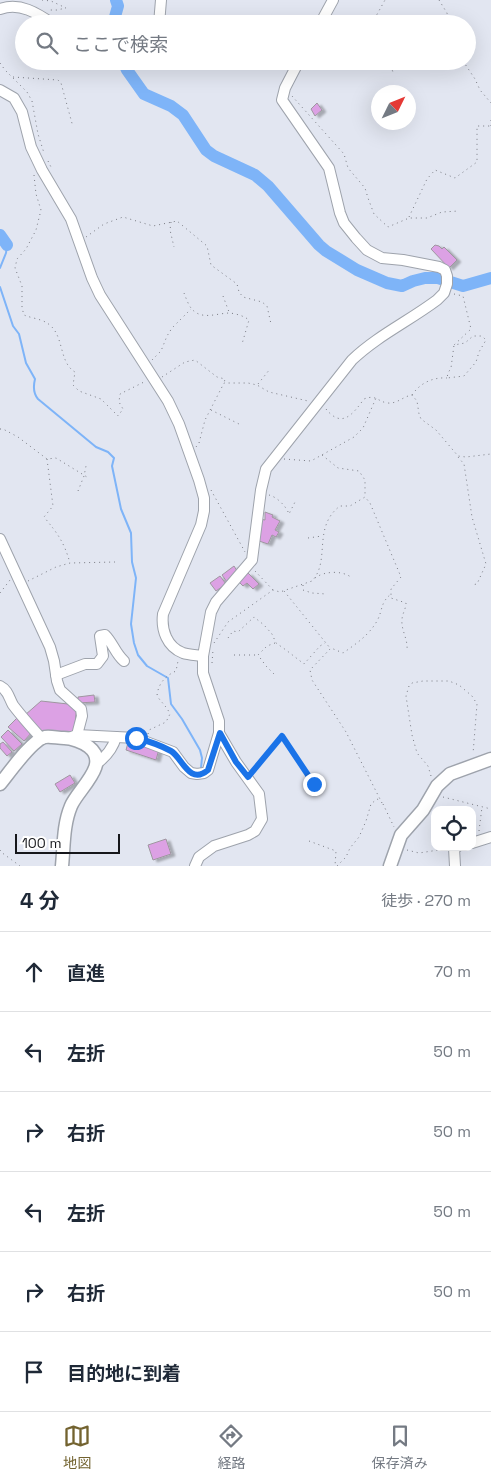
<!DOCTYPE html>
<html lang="ja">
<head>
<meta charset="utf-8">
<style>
	:root { --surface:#fff; --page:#f2f2f3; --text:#1f2937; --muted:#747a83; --line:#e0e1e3; --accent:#736330 }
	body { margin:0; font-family:"Space Grotesk","Noto Sans JP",sans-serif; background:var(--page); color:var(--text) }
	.controls { position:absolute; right:15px; bottom:15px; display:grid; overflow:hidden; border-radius:10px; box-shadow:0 5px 20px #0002 }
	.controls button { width:45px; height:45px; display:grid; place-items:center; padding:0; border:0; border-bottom:1px solid var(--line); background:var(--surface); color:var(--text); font:25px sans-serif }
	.compass { position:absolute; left:371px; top:85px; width:45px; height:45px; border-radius:50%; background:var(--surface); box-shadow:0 5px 20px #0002; rotate:47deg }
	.scale { position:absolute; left:15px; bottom:12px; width:105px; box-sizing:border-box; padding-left:5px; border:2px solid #16171b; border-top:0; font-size:14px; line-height:18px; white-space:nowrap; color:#16171b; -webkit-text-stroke:4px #fff; paint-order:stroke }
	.stop { position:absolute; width:15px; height:15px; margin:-11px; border:4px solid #1a73e8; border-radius:50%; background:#fff }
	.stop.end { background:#1a73e8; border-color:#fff; box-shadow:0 1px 5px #0008 }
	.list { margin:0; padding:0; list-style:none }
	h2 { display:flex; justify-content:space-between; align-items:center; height:65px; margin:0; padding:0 20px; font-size:21px }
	h2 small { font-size:16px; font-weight:400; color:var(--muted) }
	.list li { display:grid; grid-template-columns:32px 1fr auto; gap:15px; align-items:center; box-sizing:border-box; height:80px; padding:0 20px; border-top:1px solid var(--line) }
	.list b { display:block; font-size:19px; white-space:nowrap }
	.list em { font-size:16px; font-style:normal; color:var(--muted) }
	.icon { flex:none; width:28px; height:28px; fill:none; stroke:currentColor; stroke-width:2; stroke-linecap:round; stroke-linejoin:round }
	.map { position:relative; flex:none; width:491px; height:866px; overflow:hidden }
	.search { position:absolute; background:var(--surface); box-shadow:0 5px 20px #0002; left:15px; right:15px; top:15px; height:55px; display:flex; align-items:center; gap:12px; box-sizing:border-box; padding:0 18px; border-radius:28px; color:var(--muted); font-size:19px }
	.sheet { height:545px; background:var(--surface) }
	nav { display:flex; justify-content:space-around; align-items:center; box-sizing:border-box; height:70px; border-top:1px solid var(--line); background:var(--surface); font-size:14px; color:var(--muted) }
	nav a { display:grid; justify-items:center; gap:2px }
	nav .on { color:var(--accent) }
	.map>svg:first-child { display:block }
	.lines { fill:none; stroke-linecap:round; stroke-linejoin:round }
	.stream { stroke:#7eb4f8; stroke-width:2 }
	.river { stroke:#7eb4f8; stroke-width:12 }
	.building { fill:#dca1e4; stroke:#9f97a0; filter:url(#shadow) }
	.minor-casing { stroke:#9ea3ac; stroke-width:12 }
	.major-casing { stroke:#9ea3ac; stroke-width:15 }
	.path { stroke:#797b83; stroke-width:1; stroke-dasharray:1 4; stroke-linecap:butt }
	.minor { stroke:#fff; stroke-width:10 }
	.major { stroke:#fff; stroke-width:12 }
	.route { stroke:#1a73e8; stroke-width:6 }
</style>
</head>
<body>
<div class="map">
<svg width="491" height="866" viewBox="0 0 491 866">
	<defs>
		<filter id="shadow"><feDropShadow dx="4" dy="2" stdDeviation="1" flood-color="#0004"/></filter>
	</defs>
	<rect width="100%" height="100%" fill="#e2e6f1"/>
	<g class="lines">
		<g class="stream">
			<polyline points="0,268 6,253 7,245"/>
			<path d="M0 287 13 326 19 334 26 363 35 379C33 387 33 393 38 399L96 447 108 452 114 458 112 466 121 509 131 533 132 562 136 578 131 624 134 643 138 655 147 666 168 678 171 704 182 719 200 750 202 758 201 768"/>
		</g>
		<g class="river">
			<polyline points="113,24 118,6 116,0"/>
			<polyline points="123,61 127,70 144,94 171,106 183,115 206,150 214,156 255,175 268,186 319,245 326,251 357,270 387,283 402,286 413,281 425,278 438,278 463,286 491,278"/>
			<polyline points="0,235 7,245"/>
		</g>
	</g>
	<g class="building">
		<polygon points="317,103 322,110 315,116 311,109"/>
		<polygon points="435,245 439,246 442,249 444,247 457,260 449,268 431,249"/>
		<polygon points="265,512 273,515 272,517 280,521 275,530 279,532 276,537 272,535 268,544 259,541 260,519 265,520"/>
		<polygon points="234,566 239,574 227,582 222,575"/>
		<polygon points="248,573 259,584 253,589 247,583 243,586 239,582"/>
		<polygon points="220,576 226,584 216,591 210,583"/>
		<polygon points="94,695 95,702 78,703 78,697"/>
		<polygon points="41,701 77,705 74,734 38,730 25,715"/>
		<polygon points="18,717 33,731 24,741 8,727"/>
		<polygon points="8,730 22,744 14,751 1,737"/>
		<polygon points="129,739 159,749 156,760 126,750"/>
		<polygon points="3,742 12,752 7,756 0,748 0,744"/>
		<polygon points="70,775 75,783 60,792 55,784"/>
		<polygon points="166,839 171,854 153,860 148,845"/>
	</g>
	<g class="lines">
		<defs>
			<g id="minor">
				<path d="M0 9C20 2 37 13 53 24"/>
				<polyline points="159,24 161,0"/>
				<polyline points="320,24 333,0"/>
				<path d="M0 90 14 98 22 112 31 147 42 170 71 219 92 278 100 295 168 401 179 424 199 480 204 498V511L201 525 163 614C161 630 167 647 183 653 189 655 197 655 203 656"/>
				<polyline points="0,539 50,647 54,661 57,681 60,690 81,709 82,716 77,735"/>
				<path d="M56 675 85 664H97L103 656 100 636 105 635C113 643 115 653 124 661"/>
				<path d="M0 686C8 690 9 698 13 705 22 717 32 728 42 739"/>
				<path d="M69 738 77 735 136 738 173 752 184 767 191 773 197 774 204 773 208 770 219 733V721L203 673V656L211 612 216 602 252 560 261 490 266 469 352 360C377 336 409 321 437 300L444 293 447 284V276L445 270 439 267 403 260 382 258 367 250 356 238 344 223 340 213 329 168 282 100 285 88 299 61"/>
				<path d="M96 764C106 757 113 748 116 737"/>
				<polyline points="472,843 491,837"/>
				<polyline points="195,866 199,857 214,846 248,835 255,831 262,819 259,794 236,762 219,733"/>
				<polyline points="455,866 454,848 457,847"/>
			</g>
			<g id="major">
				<path d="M0 784C9 773 32 740 45 737 50 736 58 738 64 738 71 738 83 742 89 747 111 764 78 789 71 806 63 825 64 846 62 866"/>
				<polyline points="390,866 401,835 423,810 437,786 450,774 491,759"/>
			</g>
		</defs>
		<use href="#minor" class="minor-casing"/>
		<use href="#major" class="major-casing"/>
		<g class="path">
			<polyline points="42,0 51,1 66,8 57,10 49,10"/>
			<polyline points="439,0 447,13 449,24"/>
			<polyline points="376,24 375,18 385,0"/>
			<polyline points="389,61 394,75"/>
			<polyline points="463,61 475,79 480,90 491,103"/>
			<polyline points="0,63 5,70 27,92 32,101 38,134 44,153"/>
			<polyline points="13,77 58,80 61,83 73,127"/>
			<polyline points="292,96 344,154 348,168 365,188 368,198 374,214 388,227 409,218 427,218 442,212 459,211"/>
			<polyline points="491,120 491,127"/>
			<polyline points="48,161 52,169"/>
			<path d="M34 175 36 194 41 210 36 230 26 249 17 259 15 268 22 286V308L24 315C31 318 41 319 47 323 65 334 58 362 75 372L73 385 79 391 101 399 118 416 123 409 119 402 120 394 144 382"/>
			<polyline points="409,217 427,179 435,170 455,178 477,162 477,126 490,126"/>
			<polyline points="171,222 170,230 174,247"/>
			<polyline points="86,237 104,224 123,217 153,226 177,221 207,246 211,265 237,284 239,292 243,297 262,302 267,306 271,324"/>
			<path d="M184 293C186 298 188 304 191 308 201 321 217 313 230 313 237 314 244 316 249 320L242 344"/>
			<polyline points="454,294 463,296 471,329 454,345 465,343 473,336 482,336 486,340 479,352 476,362 464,376 447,378 448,373 451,368 454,345"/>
			<polyline points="223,296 229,312"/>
			<polyline points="152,360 161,351 167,336 172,328 191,309"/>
			<polyline points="162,377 185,362 195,360 217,377 225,379 224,383"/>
			<polyline points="258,384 270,369"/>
			<path d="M412 395C420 383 433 377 447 378"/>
			<path d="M326 409C342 429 353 414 364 399 376 394 378 402 388 403 397 404 404 396 412 395L417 401 419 414 421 419 436 430 458 456 466 457 491 454"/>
			<polyline points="211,410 239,424"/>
			<polyline points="0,429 3,429 18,437 47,459 56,458 87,477"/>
			<polyline points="196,447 199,443 205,420 224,383 248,383 257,385 269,392 308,401"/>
			<polyline points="322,455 338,468 359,471 365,480 365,496"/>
			<polyline points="458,457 464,464 472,517 486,564 477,584 471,585"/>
			<path d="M47 459 53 506 44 517C58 534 64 542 70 563"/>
			<polyline points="284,459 311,461 354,437 363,428 376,398"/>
			<polyline points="211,490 245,552"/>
			<polyline points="78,491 84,476 86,466"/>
			<path d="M269 495C277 497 286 506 289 514L295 502"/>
			<polyline points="308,538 322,536"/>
			<polyline points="255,571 273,590"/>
			<path d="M315 578C324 571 343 570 352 578"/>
			<polyline points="28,581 56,567 70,563 115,562"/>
			<polyline points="303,585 303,590 312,593 326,594"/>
			<polyline points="284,591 330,648"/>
			<polyline points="0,593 10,580"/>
			<polyline points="228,638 233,631 238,632 254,617 264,625 272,634 276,643 286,650 304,664 320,646 325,643"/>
			<path d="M214 643 228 622 273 590 280 592 312 581C331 561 312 527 340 506H350L365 497 370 503 401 577 391 589V598L406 603C406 609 402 614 402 620 401 630 408 639 407 650"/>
			<polyline points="275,643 267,646 258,655 266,666 275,675"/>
			<polyline points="234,655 257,655"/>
			<polyline points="212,663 213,650"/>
			<path d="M148 734 149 730 166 722 170 714C167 707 162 703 157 696 158 684 165 676 176 671L178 661"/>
			<polyline points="254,770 282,736 314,784"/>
			<polyline points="431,776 428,766 417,753 412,735 406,696 409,686 412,683 423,681 449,681 459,685 472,696 477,704 473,754"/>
			<polyline points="443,797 491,809"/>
			<path d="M382 803 346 732 312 680 310 670 331 648 343 653C356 644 369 635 377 621 383 610 380 603 391 594"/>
			<polyline points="383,804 394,827"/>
			<polyline points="479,831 482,807"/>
			<polyline points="309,841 336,851 335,866"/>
			<polyline points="0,850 1,852 20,866"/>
			<polyline points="407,850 419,853 445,849"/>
			<polyline points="337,866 346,857 350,848 359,837 366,821 371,804 377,799 381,801"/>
		</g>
		<use href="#minor" class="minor"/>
		<use href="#major" class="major"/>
	</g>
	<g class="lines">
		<path class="route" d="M136 738C148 741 160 745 171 751 182 757 189 786 208 770L220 733 236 762 248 777 282 736 314 784"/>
	</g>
</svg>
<div class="controls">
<button><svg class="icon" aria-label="locate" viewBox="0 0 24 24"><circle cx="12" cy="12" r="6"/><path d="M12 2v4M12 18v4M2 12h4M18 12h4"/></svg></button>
</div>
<svg class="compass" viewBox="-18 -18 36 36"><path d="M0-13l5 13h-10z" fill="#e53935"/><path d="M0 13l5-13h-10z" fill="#747a83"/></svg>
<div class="scale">100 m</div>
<div class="stop" style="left:136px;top:738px"></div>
<div class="stop end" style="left:314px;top:784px"></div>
<div class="search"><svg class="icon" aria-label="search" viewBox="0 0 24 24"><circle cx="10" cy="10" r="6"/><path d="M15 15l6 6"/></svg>ここで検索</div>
</div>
<section class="sheet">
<h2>4 分<small>徒歩 · 270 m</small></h2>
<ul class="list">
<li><svg class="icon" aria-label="ahead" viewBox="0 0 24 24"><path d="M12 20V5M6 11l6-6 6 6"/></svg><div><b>直進</b></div><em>70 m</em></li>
<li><svg class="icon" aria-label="left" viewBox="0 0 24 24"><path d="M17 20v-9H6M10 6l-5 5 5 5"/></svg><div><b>左折</b></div><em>50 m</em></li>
<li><svg class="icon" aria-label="right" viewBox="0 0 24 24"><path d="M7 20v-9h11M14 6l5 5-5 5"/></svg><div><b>右折</b></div><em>50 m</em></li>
<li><svg class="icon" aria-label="left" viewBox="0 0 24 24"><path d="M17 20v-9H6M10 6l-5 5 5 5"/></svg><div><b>左折</b></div><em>50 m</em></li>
<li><svg class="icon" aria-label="right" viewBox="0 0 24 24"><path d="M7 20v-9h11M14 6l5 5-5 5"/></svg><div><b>右折</b></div><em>50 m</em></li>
<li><svg class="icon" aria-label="arrive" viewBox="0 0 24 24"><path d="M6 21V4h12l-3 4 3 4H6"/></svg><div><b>目的地に到着</b></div></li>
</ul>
</section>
<nav>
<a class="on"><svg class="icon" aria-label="map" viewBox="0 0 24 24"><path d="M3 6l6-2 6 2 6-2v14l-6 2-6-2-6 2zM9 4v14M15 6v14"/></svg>地図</a>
<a><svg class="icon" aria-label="directions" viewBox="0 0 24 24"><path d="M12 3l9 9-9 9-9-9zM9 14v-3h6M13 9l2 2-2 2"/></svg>経路</a>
<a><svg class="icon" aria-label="saved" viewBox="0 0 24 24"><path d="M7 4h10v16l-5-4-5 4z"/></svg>保存済み</a>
</nav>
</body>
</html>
